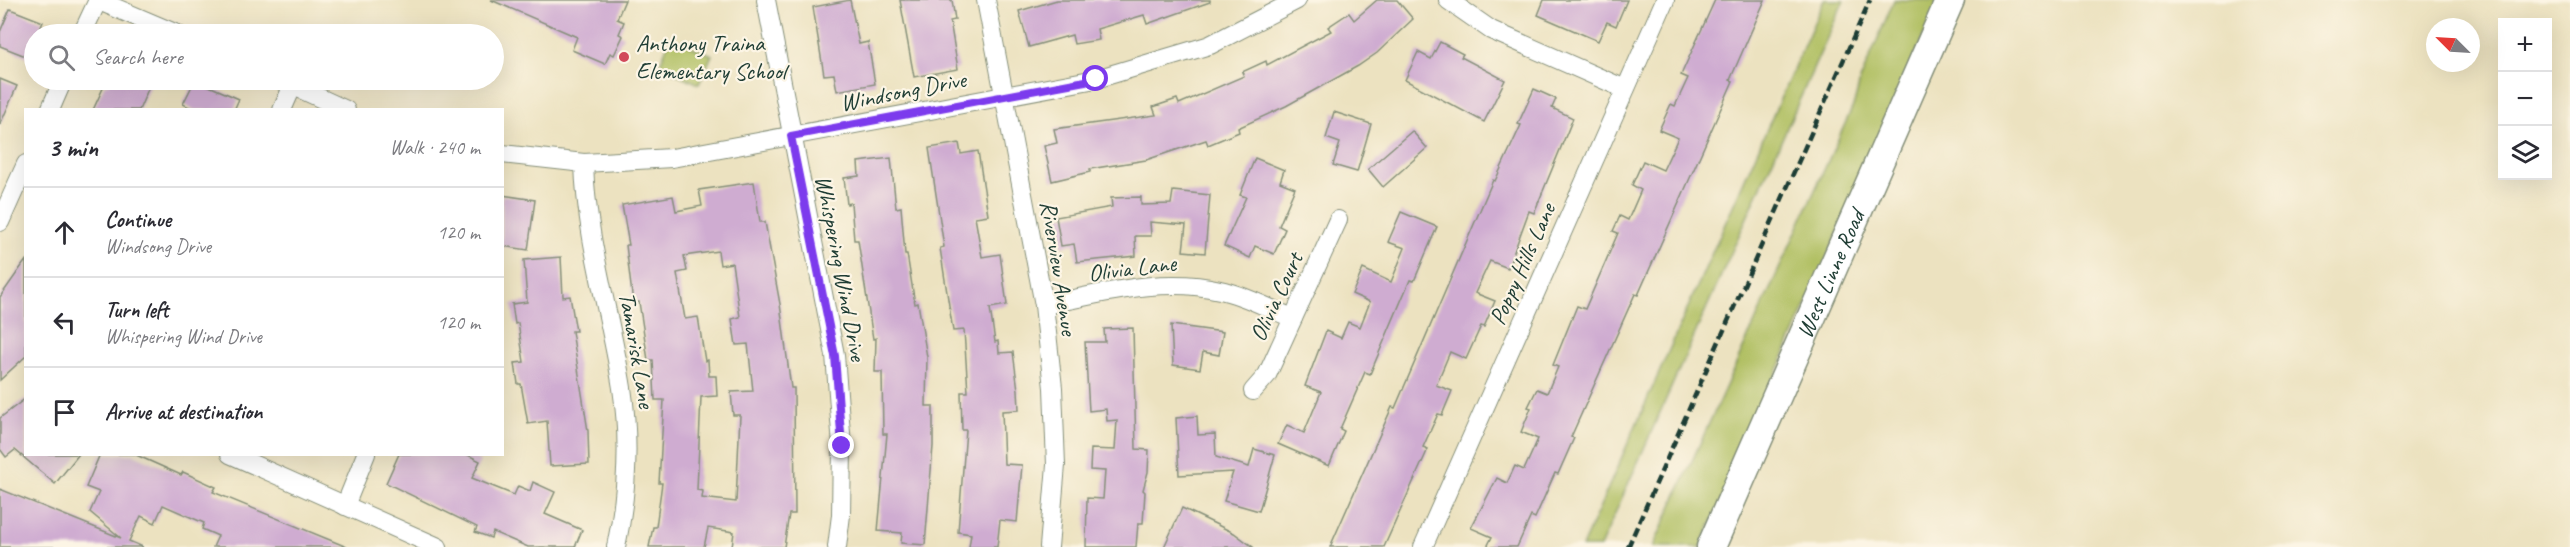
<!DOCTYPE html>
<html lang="en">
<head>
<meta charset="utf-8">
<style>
	:root { --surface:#fff; --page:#f7f7f7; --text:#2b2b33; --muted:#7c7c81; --line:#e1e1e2 }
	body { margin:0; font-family:Caveat,sans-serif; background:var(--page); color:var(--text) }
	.controls { position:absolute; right:18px; top:18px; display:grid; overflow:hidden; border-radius:0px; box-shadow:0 6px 24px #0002 }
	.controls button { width:54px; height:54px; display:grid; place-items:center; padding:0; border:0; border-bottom:2px solid var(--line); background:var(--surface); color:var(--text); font:30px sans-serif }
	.compass { position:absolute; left:2426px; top:18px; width:54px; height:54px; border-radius:50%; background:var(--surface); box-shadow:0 6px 24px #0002; rotate:294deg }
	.stop { position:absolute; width:18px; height:18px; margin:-14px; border:4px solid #7c3aed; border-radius:50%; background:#fff }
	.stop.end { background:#7c3aed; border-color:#fff; box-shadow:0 2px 6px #0008 }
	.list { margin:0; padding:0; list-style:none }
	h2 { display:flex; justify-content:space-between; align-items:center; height:78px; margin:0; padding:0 24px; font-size:26px }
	h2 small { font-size:20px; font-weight:400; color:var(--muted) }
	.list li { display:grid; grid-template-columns:39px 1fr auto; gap:18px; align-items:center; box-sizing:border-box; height:90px; padding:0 24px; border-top:2px solid var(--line) }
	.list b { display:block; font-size:22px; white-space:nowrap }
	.list p { margin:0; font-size:20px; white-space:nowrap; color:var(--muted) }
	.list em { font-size:20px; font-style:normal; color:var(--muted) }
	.icon { flex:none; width:33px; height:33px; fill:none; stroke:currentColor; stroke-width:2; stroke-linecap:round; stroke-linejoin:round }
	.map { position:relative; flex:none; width:2570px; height:547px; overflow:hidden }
	.search { position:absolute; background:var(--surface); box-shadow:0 6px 24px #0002; left:24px; top:24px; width:480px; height:66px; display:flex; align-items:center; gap:15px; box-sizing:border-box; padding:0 21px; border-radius:33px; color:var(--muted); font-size:22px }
	.panel { position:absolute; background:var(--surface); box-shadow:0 6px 24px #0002; left:24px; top:108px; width:480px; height:348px; border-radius:0px }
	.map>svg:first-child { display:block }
	.green { fill:#b1c063; stroke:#687e4c; stroke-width:1.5 }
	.building { fill:#cfacd1; fill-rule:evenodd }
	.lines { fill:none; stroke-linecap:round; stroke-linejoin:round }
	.minor-casing { stroke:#86907a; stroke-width:20 }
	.primary-casing { stroke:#86907a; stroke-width:31 }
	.minor { stroke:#fff; stroke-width:18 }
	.primary { stroke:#fff; stroke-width:28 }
	.rail { stroke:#1f3d34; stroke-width:4.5; stroke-dasharray:9 4.5; stroke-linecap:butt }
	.route { stroke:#7c3aed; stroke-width:8 }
	.poi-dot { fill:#d1495b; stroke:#fcf5e5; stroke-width:2 }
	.labels { text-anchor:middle; stroke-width:4.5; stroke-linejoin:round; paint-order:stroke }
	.poi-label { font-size:24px; fill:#1f3d34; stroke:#fcf5e5; text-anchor:start }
	.street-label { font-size:24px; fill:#1f3d34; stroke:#fcf5e5 }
</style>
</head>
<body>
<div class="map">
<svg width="2570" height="547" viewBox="0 0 2570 547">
	<rect width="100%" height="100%" fill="#fcf5e5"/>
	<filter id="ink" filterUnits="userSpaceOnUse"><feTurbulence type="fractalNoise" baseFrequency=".0167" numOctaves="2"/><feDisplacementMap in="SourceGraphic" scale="12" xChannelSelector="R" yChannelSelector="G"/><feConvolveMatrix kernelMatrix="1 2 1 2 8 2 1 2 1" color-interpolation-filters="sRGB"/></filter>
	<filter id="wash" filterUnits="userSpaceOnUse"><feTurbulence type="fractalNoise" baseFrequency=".008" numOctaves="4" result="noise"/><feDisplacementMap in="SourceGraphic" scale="24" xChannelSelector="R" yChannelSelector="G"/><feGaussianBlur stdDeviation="1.35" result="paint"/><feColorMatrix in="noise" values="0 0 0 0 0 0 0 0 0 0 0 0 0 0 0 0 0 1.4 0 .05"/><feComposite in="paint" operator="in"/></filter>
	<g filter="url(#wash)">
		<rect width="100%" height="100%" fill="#ece2c0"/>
		<g class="green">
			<polygon points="1824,0 1844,0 1600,547 1582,547"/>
			<polygon points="1894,0 1939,0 1701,547 1653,547 1854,104 1860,81"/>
			<polygon points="678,41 712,55 699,84 659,66 668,44"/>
		</g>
		<g id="blocks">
			<g class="building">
				<polygon points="491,0 625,0 617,19 624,22 619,34 623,36 614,55 610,53 605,64 572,50 577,37"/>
				<polygon points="850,0 859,44 868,42 875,84 837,91 834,74 824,75 813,7"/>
				<polygon points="900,0 952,0 955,20 950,21 958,69 914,77"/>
				<polygon points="1057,0 1210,0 1210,2 1147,24 1144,15 1097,29 1099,40 1074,44 1072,35 1029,47 1019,11"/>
				<polygon points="1377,0 1397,0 1413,19 1377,53 1358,66 1286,106 1238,128 1239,132 1208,145 1206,140 1146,160 1090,169 1090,172 1052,181 1044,146 1057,143 1054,129 1156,115 1153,107 1177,99 1179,104 1244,76 1242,72 1266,61 1267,65 1331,31 1328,27 1349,13 1354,20"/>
				<polygon points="1544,0 1627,0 1616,26 1607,22 1598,41 1538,15"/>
				<polygon points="1715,0 1765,0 1730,80 1733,81 1714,124 1638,295 1635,294 1571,437 1574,438 1558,474 1555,473 1535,518 1531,516 1517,547 1487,547 1492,537 1471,528 1497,478 1507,483 1515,466 1524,470 1538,439 1521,432 1531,408 1528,407 1537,389 1547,393 1558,367 1553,365 1577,306 1585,309 1618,233 1613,231 1620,216 1628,220 1641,190 1632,185 1643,161 1663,170 1678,138 1659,130 1671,104 1675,106 1688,78 1681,75"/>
				<polygon points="10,9 43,22 38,34 34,34 34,43 28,57 0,46 0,32"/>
				<polygon points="1440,42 1463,54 1461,57 1505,80 1484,122 1405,80 1418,52 1431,59"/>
				<polygon points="0,79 17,86 0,125"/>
				<polygon points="111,80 152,80 139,110 93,110 105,84 108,85"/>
				<polygon points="195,80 239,99 234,110 195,110 183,104"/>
				<polygon points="1534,89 1556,99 1552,108 1573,118 1534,213 1529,211 1508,268 1490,261 1475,293 1495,301 1484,327 1481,326 1466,359 1450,352 1436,385 1452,391 1442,415 1438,414 1423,447 1428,449 1384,547 1330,547 1392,407 1395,408 1493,180 1495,181 1521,125 1518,124"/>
				<polygon points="1334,112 1371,124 1357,172 1333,165 1340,143 1326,138"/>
				<polygon points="1412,131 1427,148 1383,187 1368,169"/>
				<polygon points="959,143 961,154 978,151 988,215 975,217 982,257 1000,254 1007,305 990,308 995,342 998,341 999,353 1013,352 1018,390 1019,410 1002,411 1004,464 1022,465 1017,522 1000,520 997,547 969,547 971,534 958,532 966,430 962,430 961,392 968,392 964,330 953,331 940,248 944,247 929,148"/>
				<polygon points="891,158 896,208 901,207 905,254 907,254 915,304 918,303 927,357 926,406 933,406 933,446 925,545 901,543 902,533 878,531 887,434 883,434 882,372 875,372 876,338 873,339 858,240 854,240 851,203 847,204 844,178 859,176 858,162"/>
				<polygon points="1255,158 1284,170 1280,182 1295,188 1279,226 1285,229 1274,254 1255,246 1250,258 1224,246 1246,197 1240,195"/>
				<path d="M754 182 760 222H765L780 304 791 388H794L795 514H789L784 547H732L734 532 708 528 704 547H649L653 527H656L662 483H659L664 400H655L653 360H648L639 302 633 303 626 245H629L622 205 673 196 676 211 702 206 699 190ZM718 251 720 265 732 263 740 317 732 319 736 345 748 344 753 391 731 392 733 415H740L736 502 702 498 703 491 697 490 701 397 717 396 716 376H709L708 360 705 361 698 317 685 319 677 273 687 271 684 256Z"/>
				<polygon points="1173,191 1210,195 1205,253 1183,251 1186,225 1150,222 1151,236 1135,236 1136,256 1077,262 1074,244 1061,246 1056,217 1112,207 1111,198 1141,197 1141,205 1171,204"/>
				<polygon points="502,195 535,200 528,250 502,246"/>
				<polygon points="1401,212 1437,227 1414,281 1410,280 1370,374 1365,372 1340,429 1344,431 1329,466 1278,444 1287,425 1304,433 1321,392 1305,386 1326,331 1341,338 1348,322 1360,327 1370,302 1352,294 1363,269 1391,282 1405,248 1388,242"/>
				<polygon points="561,257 563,297 570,296 576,331 572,331 588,431 589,464 550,466 547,421 528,424 521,384 518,384 515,363 524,362 518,323 515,324 512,304 527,302 524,260"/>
				<polygon points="26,260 26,356 0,380 0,297"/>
				<polygon points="1171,325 1223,332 1219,355 1203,352 1200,369 1173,365"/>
				<polygon points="1133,328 1136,449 1149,450 1148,472 1143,490 1145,492 1143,523 1138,523 1136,547 1086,547 1087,498 1103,499 1105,471 1090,470 1091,449 1115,450 1117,420 1107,421 1106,409 1089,411 1085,342 1105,342 1104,329"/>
				<polygon points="26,398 26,454 79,454 55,484 15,450 6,457 0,449 0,418"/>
				<polygon points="1197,416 1198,435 1215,434 1216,457 1249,467 1254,449 1275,455 1259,511 1224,501 1233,472 1179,475 1176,418"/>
				<polygon points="100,454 134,454 181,475 183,472 216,487 213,492 347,547 213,547 218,536 202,529 204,523 163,505 155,523 141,516 129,541 143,547 0,547 0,489 121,538 90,512 99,492 86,487"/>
				<polygon points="399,454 466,454 480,461 472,478 514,495 518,486 530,491 533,482 555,492 545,514 582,530 575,547 528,547 493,532 491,538 475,532 477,527 386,483"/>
				<polygon points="1182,508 1234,533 1253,547 1164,547"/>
			</g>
		</g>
	</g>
	<g filter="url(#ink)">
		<use href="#blocks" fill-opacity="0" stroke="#86907a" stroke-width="1.5"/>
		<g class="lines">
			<defs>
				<g id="minor">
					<polyline points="97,0 177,34"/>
					<polyline points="766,0 835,355 842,446 841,515 837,547"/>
					<polyline points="986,0 1044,305 1053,388 1056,465 1049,547"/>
					<polyline points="1448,0 1491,30 1625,89"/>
					<polyline points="82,34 98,0"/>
					<polyline points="281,80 346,110"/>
					<polyline points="50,110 63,80"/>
					<polyline points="282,110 293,85"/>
					<polyline points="502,154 584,163 672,158 1096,79 1210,45 1297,0"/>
					<path d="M584 163C586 239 610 312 622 388 630 441 627 495 616 547"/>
					<polyline points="0,222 26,164"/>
					<path d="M1044 305C1101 294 1162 276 1220 290 1245 295 1269 309 1293 318"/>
					<polyline points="1253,391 1267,375 1338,220"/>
					<polyline points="230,454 438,547"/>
					<polyline points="345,506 366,454"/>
					<polyline points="1423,547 1665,0"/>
				</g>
				<g id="primary">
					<path id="s1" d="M1711 547 1950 0"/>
				</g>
			</defs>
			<use href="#minor" class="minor-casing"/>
			<use href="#primary" class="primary-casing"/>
			<use href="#minor" class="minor"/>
			<use href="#primary" class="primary"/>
			<polyline class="rail" points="1628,547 1870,0"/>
		</g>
	</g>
	<g class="lines" filter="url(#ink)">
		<polyline class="route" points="842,446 835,356 791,136 1096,79"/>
	</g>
	<circle class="poi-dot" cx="624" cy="57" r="6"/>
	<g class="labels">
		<g class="poi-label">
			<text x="636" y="51">Anthony Traina<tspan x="636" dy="28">Elementary School</tspan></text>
		</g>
		<g class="street-label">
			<text transform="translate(903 91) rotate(-11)" y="8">Windsong Drive</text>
			<text transform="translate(1522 264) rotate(-66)" y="8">Poppy Hills Lane</text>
			<text transform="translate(841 268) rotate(79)" y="8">Whispering Wind Drive</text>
			<text transform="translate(1059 268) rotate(81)" y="8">Riverview Avenue</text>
			<text transform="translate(1132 268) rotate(-7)" y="8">Olivia Lane</text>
			<text dy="8" stroke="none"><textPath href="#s1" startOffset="298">West Linne Road</textPath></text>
			<text transform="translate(1276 297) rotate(-65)" y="8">Olivia Court</text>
			<text transform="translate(637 350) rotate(80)" y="8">Tamarisk Lane</text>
		</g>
	</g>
</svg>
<div class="controls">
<button>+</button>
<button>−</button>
<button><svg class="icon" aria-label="layers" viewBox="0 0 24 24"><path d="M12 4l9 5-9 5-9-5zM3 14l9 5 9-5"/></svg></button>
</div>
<svg class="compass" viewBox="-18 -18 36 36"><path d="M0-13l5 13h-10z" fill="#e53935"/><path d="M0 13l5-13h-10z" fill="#7c7c81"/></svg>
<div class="stop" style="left:1096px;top:79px"></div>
<div class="stop end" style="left:842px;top:446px"></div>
<div class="search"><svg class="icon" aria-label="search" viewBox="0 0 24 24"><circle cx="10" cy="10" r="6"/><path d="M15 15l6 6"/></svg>Search here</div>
<section class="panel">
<h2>3 min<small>Walk · 240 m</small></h2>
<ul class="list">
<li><svg class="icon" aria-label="ahead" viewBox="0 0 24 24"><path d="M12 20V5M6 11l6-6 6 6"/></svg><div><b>Continue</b><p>Windsong Drive</p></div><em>120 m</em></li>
<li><svg class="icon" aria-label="left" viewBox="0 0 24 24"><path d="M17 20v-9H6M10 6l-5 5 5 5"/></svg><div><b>Turn left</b><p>Whispering Wind Drive</p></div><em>120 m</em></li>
<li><svg class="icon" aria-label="arrive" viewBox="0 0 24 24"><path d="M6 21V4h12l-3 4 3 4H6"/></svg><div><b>Arrive at destination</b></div></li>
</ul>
</section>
</div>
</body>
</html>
